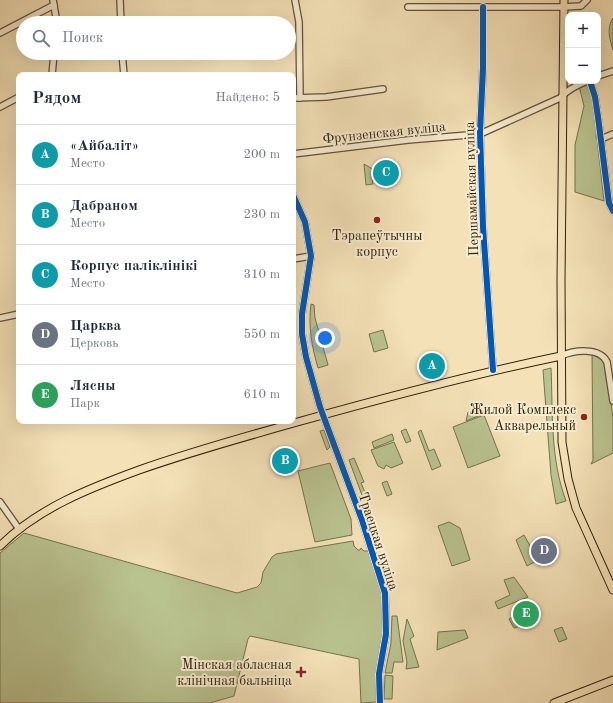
<!DOCTYPE html>
<html lang="ru">
<head>
<meta charset="utf-8">
<style>
	:root { --surface:#fff; --page:#f2f2f3; --text:#1f2937; --muted:#747a83; --line:#e0e1e3; --accent:#111827 }
	body { margin:0; font-family:"Old Standard TT",serif; background:var(--page); color:var(--text) }
	.controls { position:absolute; right:12px; top:12px; display:grid; overflow:hidden; border-radius:8px; box-shadow:0 4px 16px #0002 }
	.controls button { width:36px; height:36px; display:grid; place-items:center; padding:0; border:0; border-bottom:1px solid var(--line); background:var(--surface); color:var(--text); font:20px sans-serif }
	.you { position:absolute; left:325px; top:338px; width:14px; height:14px; margin:-10px; border:3px solid #fff; border-radius:50%; background:#1a73e8; box-shadow:0 0 0 6px #1a73e833 }
	.badge { display:grid; place-items:center; width:26px; height:26px; border-radius:50%; background:var(--accent); color:#fff; font-size:13px; font-weight:700 }
	.pin { position:absolute; translate:-50% -50%; border:2px solid #fff; box-shadow:0 1px 4px #0006 }
	.list { margin:0; padding:0; list-style:none }
	h2 { display:flex; justify-content:space-between; align-items:center; height:52px; margin:0; padding:0 16px; font-size:17px }
	h2 small { font-size:13px; font-weight:400; color:var(--muted) }
	.list li { display:grid; grid-template-columns:26px 1fr auto; gap:12px; align-items:center; box-sizing:border-box; height:60px; padding:0 16px; border-top:1px solid var(--line) }
	.list b { display:block; font-size:15px; white-space:nowrap }
	.list p { margin:0; font-size:13px; white-space:nowrap; color:var(--muted) }
	.list em { font-size:13px; font-style:normal; color:var(--muted) }
	.icon { flex:none; width:22px; height:22px; fill:none; stroke:currentColor; stroke-width:2; stroke-linecap:round; stroke-linejoin:round }
	.map { position:relative; flex:none; width:613px; height:703px; overflow:hidden }
	.search { position:absolute; background:var(--surface); box-shadow:0 4px 16px #0002; left:16px; top:16px; width:280px; height:44px; display:flex; align-items:center; gap:10px; box-sizing:border-box; padding:0 14px; border-radius:22px; color:var(--muted); font-size:15px }
	.panel { position:absolute; background:var(--surface); box-shadow:0 4px 16px #0002; left:16px; top:72px; width:280px; height:352px; border-radius:8px }
	.map>svg:first-child { display:block }
	.green { fill:#b9c390; stroke:#75724e }
	.lines { fill:none; stroke-linecap:round; stroke-linejoin:round }
	.minor-casing { stroke:#625137; stroke-width:8 }
	.major-casing { stroke:#31210c; stroke-width:9 }
	.minor { stroke:#f8ecd0; stroke-width:5.5 }
	.major { stroke:#f4e1b7; stroke-width:7 }
	.cycleway-casing { stroke:#f8ecd0; stroke-width:8 }
	.cycleway { stroke:#0057b8; stroke-width:6 }
	.poi-dot { fill:#8f2418; stroke:#f8ecd0; stroke-width:1.5 }
	.labels { text-anchor:middle; stroke-width:4; stroke-linejoin:round; paint-order:stroke }
	.street-label { font-size:14px; fill:#31210c; stroke:#f8ecd0 }
	.poi-label { font-size:14px; fill:#31210c; stroke:#f8ecd0; text-anchor:end }
</style>
</head>
<body>
<div class="map">
<svg width="613" height="703" viewBox="0 0 613 703">
	<rect width="100%" height="100%" fill="#f4e1b7"/>
	<filter id="stains"><feTurbulence type="fractalNoise" baseFrequency=".005" numOctaves="4"/><feColorMatrix values="0 0 0 0 .2 0 0 0 0 .09 0 0 0 0 .02 0 0 0 .5 -.17"/></filter>
	<radialGradient id="worn" r=".72"><stop offset=".6" stop-color="#630" stop-opacity="0"/><stop offset="1" stop-color="#630" stop-opacity=".3"/></radialGradient>
	<g class="green">
		<path d="M613 18V50C610 40 606 28 613 18Z"/>
		<polygon points="586,84 590,87 597,118 596,138 597,138 604,201 575,192 575,145 584,106 579,86"/>
		<polygon points="364,164 374,170 375,173 372,177 373,184 366,185"/>
		<path d="M311 304 314 305 315 318 328 365 318 368C312 347 308 327 311 304Z"/>
		<polygon points="383,330 388,348 374,352 369,334"/>
		<polygon points="592,354 600,358 606,366 613,418 613,453 591,464 593,460"/>
		<path d="M551 368C553 413 550 458 566 501L556 504 551 475 543 370Z"/>
		<polygon points="485,406 488,412 466,421 468,412"/>
		<polygon points="484,415 500,456 468,468 453,427"/>
		<polygon points="406,429 411,441 406,443 401,431"/>
		<polygon points="324,430 330,447 327,450 320,431"/>
		<polygon points="421,430 429,451 434,449 441,466 432,470 418,432"/>
		<polygon points="392,434 394,440 374,448 372,442"/>
		<polygon points="394,442 403,463 391,468 386,465 384,469 378,466 371,450"/>
		<polygon points="354,458 364,482 361,483 367,497 363,498 349,460"/>
		<polygon points="330,463 351,519 352,535 315,542 298,471"/>
		<polygon points="387,481 392,494 387,496 382,483"/>
		<polygon points="449,522 460,528 470,560 452,566 438,526"/>
		<polygon points="24,533 237,593 257,587 261,583 263,572 272,557 276,554 353,541 354,546 358,550 360,550 361,548 364,551 368,551 383,593 384,634 377,681 377,702 361,703 359,659 250,636 248,639 234,696 210,703 0,703 0,553"/>
		<polygon points="524,535 538,560 527,566 516,540"/>
		<polygon points="514,577 528,597 498,609 495,602 510,595 504,580"/>
		<polygon points="532,608 531,623 514,628 509,619"/>
		<polygon points="392,616 397,616 403,662 394,662 392,673 385,673 391,643"/>
		<polygon points="407,619 414,636 410,639 419,667 406,669 407,662 403,641"/>
		<polygon points="562,627 567,639 559,642 554,630"/>
		<polygon points="465,630 468,638 437,650 438,632"/>
		<polygon points="385,675 393,676 392,699 384,699"/>
	</g>
	<g class="lines">
		<defs>
			<g id="minor">
				<polyline points="53,0 57,23"/>
				<polyline points="120,0 121,23"/>
				<polyline points="295,0 299,22 300,98"/>
				<polyline points="408,7 563,7 581,6 587,0"/>
				<polyline points="483,7 483,68 480,132 483,227 493,370"/>
				<polyline points="0,33 54,5"/>
				<polyline points="122,53 124,75"/>
				<polyline points="52,75 54,53"/>
				<polyline points="598,76 613,71"/>
				<polyline points="590,81 595,97 598,117 609,203 613,211"/>
				<polyline points="293,98 326,97 383,89"/>
				<polyline points="0,107 19,97"/>
				<polyline points="601,139 613,134"/>
				<path d="M293 154 408 140 480 134 560 98C567 90 577 85 587 81"/>
				<polyline points="293,195 305,222 311,256 302,314 302,334 306,357 320,407 362,520 385,593 386,634 379,674 380,703"/>
				<polyline points="293,259 311,256"/>
				<polyline points="0,318 19,314"/>
				<path d="M561 356C574 350 600 347 607 362L613 401"/>
				<polyline points="0,502 19,529"/>
			</g>
			<g id="major">
				<polyline points="564,0 561,280 562,442 568,479 576,508 613,590"/>
				<path d="M0 546C38 508 90 488 139 470 193 451 247 436 301 421 387 397 474 374 561 356"/>
				<polyline points="554,703 613,680"/>
			</g>
		</defs>
		<use href="#minor" class="minor-casing"/>
		<use href="#major" class="major-casing"/>
		<use href="#minor" class="minor"/>
		<use href="#major" class="major"/>
		<defs>
			<g id="cycleway">
				<polyline points="483,7 483,68 480,132 483,227 493,370"/>
				<polyline points="590,81 595,97 598,117 609,203 613,211"/>
				<polyline points="293,195 305,222 311,256 302,314 302,334 306,357 320,407 362,520 385,593 386,634 379,674 380,703"/>
			</g>
		</defs>
		<use href="#cycleway" class="cycleway-casing"/>
		<use href="#cycleway" class="cycleway"/>
	</g>
	<g class="poi-dot">
		<circle cx="377" cy="220" r="4"/>
		<circle cx="584" cy="417" r="4"/>
		<path d="M299 666h4v4h4v4h-4v4h-4v-4h-4v-4h4z"/>
	</g>
	<g class="labels">
		<g class="street-label">
			<text transform="translate(384 132) rotate(-6)" y="5">Фрунзенская вуліца</text>
			<text transform="translate(471 189) rotate(-92)" y="5">Першамайская вуліца</text>
			<text transform="translate(379 541) rotate(72)" y="5">Траецкая вуліца</text>
		</g>
		<g class="poi-label">
			<text x="377" y="240" text-anchor="middle">Тэрапеўтычны<tspan x="377" dy="16">корпус</tspan></text>
			<text x="576" y="414">Жилой Комплекс<tspan x="576" dy="16">Акварельный</tspan></text>
			<text x="292" y="669">Мінская абласная<tspan x="292" dy="16">клінічная бальніца</tspan></text>
		</g>
	</g>
	<rect width="100%" height="100%" filter="url(#stains)"/>
	<rect width="100%" height="100%" fill="url(#worn)"/>
</svg>
<div class="controls">
<button>+</button>
<button>−</button>
</div>
<div class="you"></div>
<div class="pin badge" style="left:432px;top:366px;background:#0f9aa8">A</div>
<div class="pin badge" style="left:285px;top:461px;background:#0f9aa8">B</div>
<div class="pin badge" style="left:386px;top:173px;background:#0f9aa8">C</div>
<div class="pin badge" style="left:544px;top:551px;background:#6b7280">D</div>
<div class="pin badge" style="left:526px;top:614px;background:#2e9e5b">E</div>
<div class="search"><svg class="icon" aria-label="search" viewBox="0 0 24 24"><circle cx="10" cy="10" r="6"/><path d="M15 15l6 6"/></svg>Поиск</div>
<section class="panel">
<h2>Рядом<small>Найдено: 5</small></h2>
<ul class="list">
<li><span class="badge" style="background:#0f9aa8">A</span><div><b>«Айбаліт»</b><p>Место</p></div><em>200 m</em></li>
<li><span class="badge" style="background:#0f9aa8">B</span><div><b>Дабраном</b><p>Место</p></div><em>230 m</em></li>
<li><span class="badge" style="background:#0f9aa8">C</span><div><b>Корпус паліклінікі</b><p>Место</p></div><em>310 m</em></li>
<li><span class="badge" style="background:#6b7280">D</span><div><b>Царква</b><p>Церковь</p></div><em>550 m</em></li>
<li><span class="badge" style="background:#2e9e5b">E</span><div><b>Лясны</b><p>Парк</p></div><em>610 m</em></li>
</ul>
</section>
</div>
</body>
</html>
